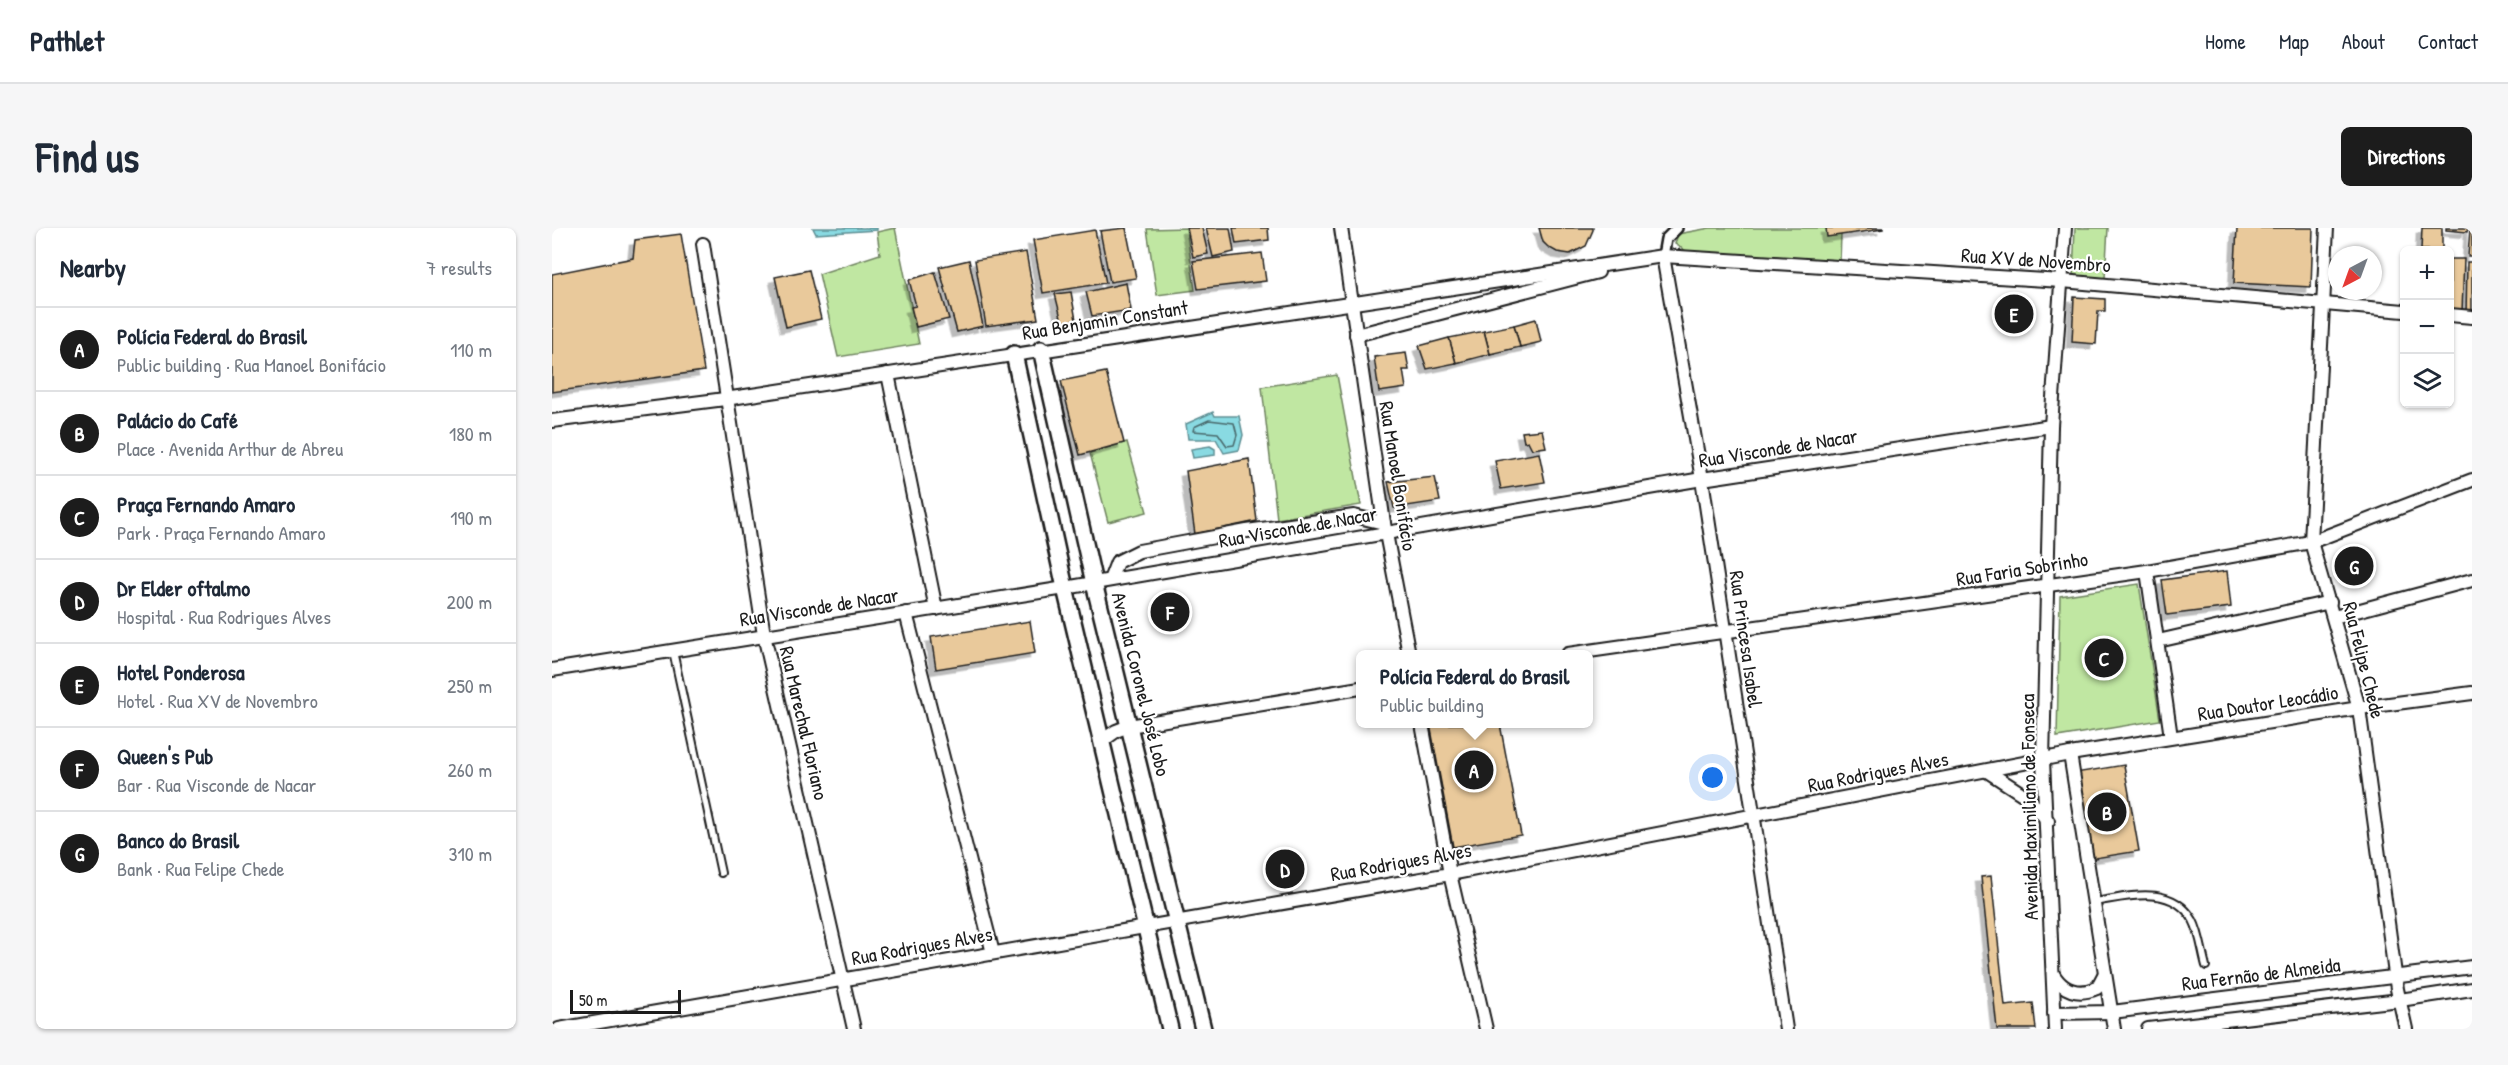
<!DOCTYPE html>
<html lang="en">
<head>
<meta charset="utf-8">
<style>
	:root { --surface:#fff; --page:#f6f6f7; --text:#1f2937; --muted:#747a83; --line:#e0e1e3; --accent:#1c1c1c }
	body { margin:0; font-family:"Patrick Hand",sans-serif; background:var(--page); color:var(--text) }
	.controls { position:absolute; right:18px; top:18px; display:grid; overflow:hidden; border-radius:9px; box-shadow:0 2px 4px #0004 }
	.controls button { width:54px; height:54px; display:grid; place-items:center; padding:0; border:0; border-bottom:2px solid var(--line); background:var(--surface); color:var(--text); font:30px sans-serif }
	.compass { position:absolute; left:1776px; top:18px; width:54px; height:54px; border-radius:50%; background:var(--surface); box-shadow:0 2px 4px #0004; rotate:221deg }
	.scale { position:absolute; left:18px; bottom:15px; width:111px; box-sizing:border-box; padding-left:6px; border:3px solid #1c1c1c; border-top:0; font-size:16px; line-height:21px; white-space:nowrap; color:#1c1c1c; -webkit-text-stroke:4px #fff; paint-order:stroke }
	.you { position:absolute; left:1161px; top:550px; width:21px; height:21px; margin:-15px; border:4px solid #fff; border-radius:50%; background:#1a73e8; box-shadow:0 0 0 9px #1a73e833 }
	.badge { display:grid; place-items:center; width:39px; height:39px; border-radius:50%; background:var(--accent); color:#fff; font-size:20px; font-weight:700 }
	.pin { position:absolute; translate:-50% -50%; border:3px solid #fff; box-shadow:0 2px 6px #0006 }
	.popup { position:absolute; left:804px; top:422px; width:237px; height:78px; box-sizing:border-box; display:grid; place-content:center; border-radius:9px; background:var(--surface); filter:drop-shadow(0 2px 4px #0005); font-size:20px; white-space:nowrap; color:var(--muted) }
	.popup b { font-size:22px; color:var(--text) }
	.popup::after { content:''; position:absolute; left:50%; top:100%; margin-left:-12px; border:12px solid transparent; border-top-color:var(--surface) }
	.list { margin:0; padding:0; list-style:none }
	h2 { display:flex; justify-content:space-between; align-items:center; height:78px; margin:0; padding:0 24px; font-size:26px }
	h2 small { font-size:20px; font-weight:400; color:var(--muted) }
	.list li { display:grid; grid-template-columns:39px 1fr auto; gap:18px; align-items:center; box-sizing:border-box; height:84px; padding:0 24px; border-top:2px solid var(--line) }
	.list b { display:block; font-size:22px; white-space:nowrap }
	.list p { margin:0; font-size:20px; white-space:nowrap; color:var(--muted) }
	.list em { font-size:20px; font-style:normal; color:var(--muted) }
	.icon { flex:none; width:33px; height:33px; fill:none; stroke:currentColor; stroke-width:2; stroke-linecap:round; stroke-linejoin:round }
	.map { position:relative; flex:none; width:1920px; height:801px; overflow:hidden; border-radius:9px }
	header { display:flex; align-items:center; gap:36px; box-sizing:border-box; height:84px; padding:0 30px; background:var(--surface); border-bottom:2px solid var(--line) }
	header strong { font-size:28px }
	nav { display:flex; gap:33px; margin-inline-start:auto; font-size:21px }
	.intro { display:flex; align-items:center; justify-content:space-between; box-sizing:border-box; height:144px; padding:0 36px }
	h1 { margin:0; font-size:42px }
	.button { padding:15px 27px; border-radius:9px; background:var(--accent); color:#fff; font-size:21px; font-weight:700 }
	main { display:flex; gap:36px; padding:0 36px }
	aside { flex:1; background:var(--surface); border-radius:9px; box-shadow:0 2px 4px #0004 }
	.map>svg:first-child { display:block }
	.green { fill:#c0e7a2; stroke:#6e825f; stroke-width:1.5 }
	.water { fill:#89dae2; stroke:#5d8e93; stroke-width:1.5 }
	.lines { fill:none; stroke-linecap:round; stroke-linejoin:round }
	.shore { stroke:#48686b; stroke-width:1.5 }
	.building { fill:#e9c99b; stroke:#1c1c1c; stroke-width:1.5; filter:url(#shadow) }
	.service-casing { stroke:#1c1c1c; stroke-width:10 }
	.pedestrian-casing { stroke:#1c1c1c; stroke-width:14 }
	.minor-casing { stroke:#1c1c1c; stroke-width:16 }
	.tertiary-casing { stroke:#1c1c1c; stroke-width:20 }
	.service { stroke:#fff; stroke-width:6 }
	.pedestrian { stroke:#fff; stroke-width:9 }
	.minor { stroke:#fff; stroke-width:12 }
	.tertiary { stroke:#fff; stroke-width:15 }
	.labels { text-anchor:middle; stroke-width:4.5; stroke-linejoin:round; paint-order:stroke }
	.street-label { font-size:20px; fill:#1c1c1c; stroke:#fff }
</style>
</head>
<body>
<header>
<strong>Pathlet</strong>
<nav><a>Home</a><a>Map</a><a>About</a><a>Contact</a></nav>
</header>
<div class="intro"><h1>Find us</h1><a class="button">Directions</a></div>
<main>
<aside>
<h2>Nearby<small>7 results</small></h2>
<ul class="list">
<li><span class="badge">A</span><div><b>Polícia Federal do Brasil</b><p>Public building · Rua Manoel Bonifácio</p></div><em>110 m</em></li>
<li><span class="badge">B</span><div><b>Palácio do Café</b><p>Place · Avenida Arthur de Abreu</p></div><em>180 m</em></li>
<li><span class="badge">C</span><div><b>Praça Fernando Amaro</b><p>Park · Praça Fernando Amaro</p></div><em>190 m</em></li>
<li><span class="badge">D</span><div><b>Dr Elder oftalmo</b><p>Hospital · Rua Rodrigues Alves</p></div><em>200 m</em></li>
<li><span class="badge">E</span><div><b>Hotel Ponderosa</b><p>Hotel · Rua XV de Novembro</p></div><em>250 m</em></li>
<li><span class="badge">F</span><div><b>Queen's Pub</b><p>Bar · Rua Visconde de Nacar</p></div><em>260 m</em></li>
<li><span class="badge">G</span><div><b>Banco do Brasil</b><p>Bank · Rua Felipe Chede</p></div><em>310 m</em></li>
</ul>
</aside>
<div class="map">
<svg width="1920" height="801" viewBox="0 0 1920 801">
	<defs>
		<filter id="shadow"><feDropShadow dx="-5.5" dy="5.5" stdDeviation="0" flood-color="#0004"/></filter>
	</defs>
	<rect width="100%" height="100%" fill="#fff"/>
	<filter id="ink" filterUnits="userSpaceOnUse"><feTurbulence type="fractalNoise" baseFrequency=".0167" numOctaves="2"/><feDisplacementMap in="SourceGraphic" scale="12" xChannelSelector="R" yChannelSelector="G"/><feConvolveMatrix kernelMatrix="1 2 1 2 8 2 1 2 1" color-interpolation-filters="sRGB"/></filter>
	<g filter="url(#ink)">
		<g class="green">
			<polygon points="343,0 367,116 286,129 267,46 328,26 325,4"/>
			<polygon points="634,0 643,62 605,67 595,1"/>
			<polygon points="1158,0 1274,0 1289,7 1288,33 1134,23 1123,16 1126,6"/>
			<polygon points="1523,0 1556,0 1553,50 1521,48"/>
			<polygon points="785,147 809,277 725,291 710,159"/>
			<polygon points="575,214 595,284 556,294 538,225"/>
			<polygon points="1587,356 1608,492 1505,509 1508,368"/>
		</g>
		<g class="water">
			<polygon points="261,0 325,0 325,2 264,6"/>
			<polygon points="661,184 663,188 687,188 691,207 687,222 672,225 664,211 636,211 634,196"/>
			<polygon points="658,218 663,221 663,227 641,230 639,221"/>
		</g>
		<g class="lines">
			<polygon class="shore" points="657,192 682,195 685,207 682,217 675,218 666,205 641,203 642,199"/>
		</g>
		<g class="building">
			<polygon points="574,0 584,50 558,54 548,3"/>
			<polygon points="635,0 650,0 656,26 641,29"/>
			<polygon points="654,0 678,0 682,24 661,29"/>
			<polygon points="681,0 716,0 717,12 684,16"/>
			<polygon points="987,0 1041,0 1041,2 1034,18 1018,26 1005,24 996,19 991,14"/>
			<polygon points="1274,0 1331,0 1331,1 1275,9"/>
			<polygon points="1685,0 1761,0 1759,59 1682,55"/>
			<polygon points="1870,0 1890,0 1890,22 1869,22"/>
			<polygon points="1894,0 1916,0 1915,4 1894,2"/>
			<polygon points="1918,0 1920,0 1920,28 1916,28"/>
			<polygon points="543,2 554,55 491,65 481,12"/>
			<polygon points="129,6 152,143 0,164 0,46 81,30 83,12"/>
			<polygon points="474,24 486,91 434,98 423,32"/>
			<polygon points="710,25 714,53 646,61 641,33"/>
			<polygon points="1898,31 1912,31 1910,84 1898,83"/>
			<polygon points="417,32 431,98 405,104 387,39"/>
			<polygon points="1915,34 1920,34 1920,86 1914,86"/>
			<polygon points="257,42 269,91 234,99 223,49"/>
			<polygon points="383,44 397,91 364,99 359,79 364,78 357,52"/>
			<polygon points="574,55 579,82 540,88 534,64"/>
			<polygon points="519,64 524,92 510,94 503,66"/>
			<polygon points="1522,69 1553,71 1553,83 1546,83 1544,116 1520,114"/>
			<polygon points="984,91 989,114 968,119 962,97"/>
			<polygon points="962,97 968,119 938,126 932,103"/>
			<polygon points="932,103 938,126 904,135 897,110"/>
			<polygon points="897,110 904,135 875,141 867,118"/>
			<polygon points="854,125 857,142 851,142 854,160 827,164 822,129"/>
			<polygon points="554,144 572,215 528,227 509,153"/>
			<polygon points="990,202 994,219 980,221 976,213 972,214 970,204"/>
			<polygon points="987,225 993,254 949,261 943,233"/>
			<polygon points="697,231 705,293 643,306 634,243"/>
			<polygon points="883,249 888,273 842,280 836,254"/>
			<polygon points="1675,343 1679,379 1615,387 1610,352"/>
			<polygon points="478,393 483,425 384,441 379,409"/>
			<polygon points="878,496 948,496 969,607 901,619"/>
			<polygon points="1572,537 1587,623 1537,631 1523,545"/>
			<polygon points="1439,648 1453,778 1481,775 1484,801 1445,801 1429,649"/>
		</g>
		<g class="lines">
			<defs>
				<g id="service">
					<polyline points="121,423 169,645"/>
					<path d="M1542 674C1576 669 1619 655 1641 692 1648 705 1650 724 1654 738"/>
				</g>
				<polyline id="pedestrian" points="1111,28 1114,11 1125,0"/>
				<g id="minor">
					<polyline points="789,0 832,295 857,426"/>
					<polyline points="1775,0 1759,314 1807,480 1845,761 1854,801"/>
					<polyline points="151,16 212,407 302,801"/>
					<polyline points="1111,28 1150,251 1234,801"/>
					<polyline points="1898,87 1920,89"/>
					<polyline points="804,107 1046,44"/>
					<polyline points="336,146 384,381"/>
					<polyline points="0,193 173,171 1111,28 1510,53 1852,83"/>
					<polyline points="1595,343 1619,509"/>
					<polyline points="558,352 565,334 587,323 695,303 802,288 832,295"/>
					<polyline points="354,385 441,725"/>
					<polyline points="1782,389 1920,352"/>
					<polyline points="1606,413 1778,374"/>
					<polyline points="1016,426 1595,343 1759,314 1920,252"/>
					<polyline points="0,442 513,360 1150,251 1499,198"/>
					<polyline points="870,496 898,646 934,801"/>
					<polyline points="550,513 564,503 577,498 808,460"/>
					<polyline points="1518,526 1562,801"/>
					<polyline points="1435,543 1475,569 1496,593"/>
					<path d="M1501 746C1511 763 1526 768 1545 760L1553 745"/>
					<polyline points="1502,785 1560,784 1920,739"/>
					<polyline points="7,801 898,646 1518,526 1807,480 1920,465"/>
					<polyline points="1503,801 1491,532 1499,198 1513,0"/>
					<polyline points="1596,801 1848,772 1920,761"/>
				</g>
				<g id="tertiary">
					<polyline points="489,121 542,355 651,801"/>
					<polyline points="462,126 513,360 618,801"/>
				</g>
			</defs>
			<use href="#service" class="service-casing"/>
			<use href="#pedestrian" class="pedestrian-casing"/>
			<use href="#minor" class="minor-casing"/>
			<use href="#tertiary" class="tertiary-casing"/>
			<use href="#service" class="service"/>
			<use href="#pedestrian" class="pedestrian"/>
			<use href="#minor" class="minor"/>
			<use href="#tertiary" class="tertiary"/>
		</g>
	</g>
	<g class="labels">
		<g class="street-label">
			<text transform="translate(1484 32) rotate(4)" y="7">Rua XV de Novembro</text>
			<text transform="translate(553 92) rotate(-9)" y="7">Rua Benjamin Constant</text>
			<text transform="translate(1226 220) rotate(-9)" y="7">Rua Visconde de Nacar</text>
			<text transform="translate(846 248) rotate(81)" y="7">Rua Manoel Bonifácio</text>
			<text transform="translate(746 299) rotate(-10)" y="7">Rua Visconde de Nacar</text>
			<text transform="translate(1470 341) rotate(-9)" y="7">Rua Faria Sobrinho</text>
			<text transform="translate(267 379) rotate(-9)" y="7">Rua Visconde de Nacar</text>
			<text transform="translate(1194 411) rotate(82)" y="7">Rua Princesa Isabel</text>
			<text transform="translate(1812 432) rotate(76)" y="7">Rua Felipe Chede</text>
			<text transform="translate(589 456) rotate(76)" y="7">Avenida Coronel José Lobo</text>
			<text transform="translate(1716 475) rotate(-9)" y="7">Rua Doutor Leocádio</text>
			<text transform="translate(252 495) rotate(77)" y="7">Rua Marechal Floriano</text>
			<text transform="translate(1326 544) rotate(-11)" y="7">Rua Rodrigues Alves</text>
			<text transform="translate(1477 579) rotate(-91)" y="7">Avenida Maximiliano de Fonseca</text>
			<text transform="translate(849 634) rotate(-10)" y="7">Rua Rodrigues Alves</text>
			<text transform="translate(370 718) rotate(-10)" y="7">Rua Rodrigues Alves</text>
			<text transform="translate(1709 746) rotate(-7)" y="7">Rua Fernão de Almeida</text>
		</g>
	</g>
</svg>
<div class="controls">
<button>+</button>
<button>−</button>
<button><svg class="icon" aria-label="layers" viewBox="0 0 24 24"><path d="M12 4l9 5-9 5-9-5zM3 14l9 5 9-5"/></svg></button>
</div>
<svg class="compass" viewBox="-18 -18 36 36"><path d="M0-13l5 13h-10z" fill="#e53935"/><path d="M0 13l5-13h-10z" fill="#747a83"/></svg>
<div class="scale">50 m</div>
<div class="you"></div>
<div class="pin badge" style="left:922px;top:542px">A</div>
<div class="popup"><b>Polícia Federal do Brasil</b>Public building</div>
<div class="pin badge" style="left:1555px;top:584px">B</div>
<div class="pin badge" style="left:1552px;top:430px">C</div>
<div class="pin badge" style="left:733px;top:641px">D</div>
<div class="pin badge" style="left:1462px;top:86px">E</div>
<div class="pin badge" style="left:618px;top:384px">F</div>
<div class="pin badge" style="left:1802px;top:338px">G</div>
</div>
</main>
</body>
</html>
